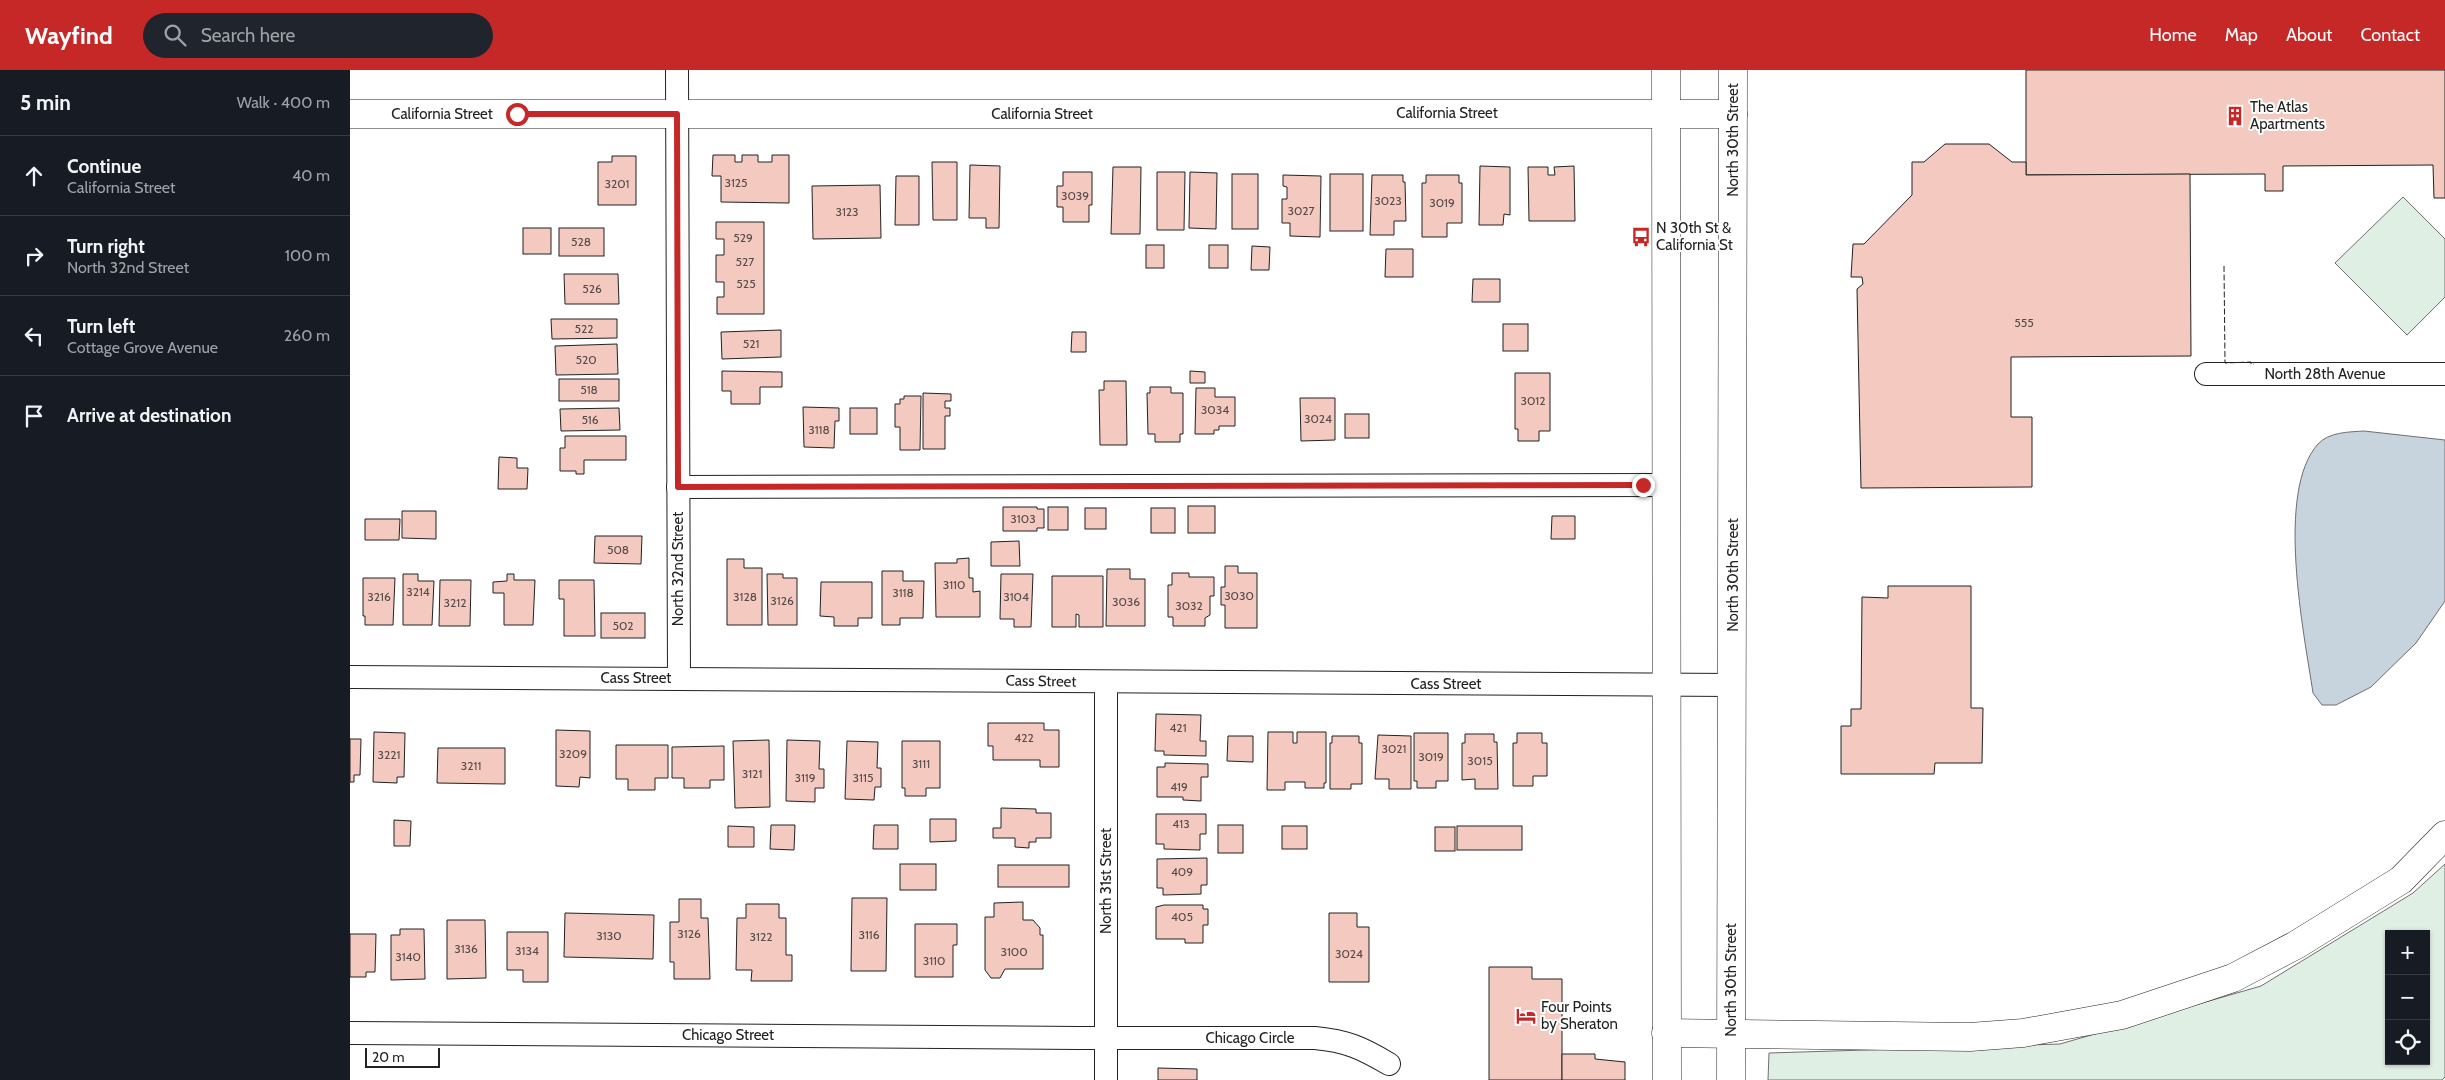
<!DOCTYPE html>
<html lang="en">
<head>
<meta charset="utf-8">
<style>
	:root { --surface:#171b24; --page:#20242c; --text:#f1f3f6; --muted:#9ea1a6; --line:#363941; --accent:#c62828 }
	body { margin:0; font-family:Cabin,sans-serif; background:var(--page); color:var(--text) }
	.controls { position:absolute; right:15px; bottom:15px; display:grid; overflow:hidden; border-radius:0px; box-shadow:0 1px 4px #0004 }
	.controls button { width:45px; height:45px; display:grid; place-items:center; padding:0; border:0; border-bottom:1px solid var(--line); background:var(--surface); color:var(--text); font:25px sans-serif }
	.scale { position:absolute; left:15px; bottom:12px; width:75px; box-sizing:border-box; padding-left:5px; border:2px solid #222; border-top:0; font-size:14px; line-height:18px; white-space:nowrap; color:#222; -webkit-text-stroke:4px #fff; paint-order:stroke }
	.stop { position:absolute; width:15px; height:15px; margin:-11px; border:4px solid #c62828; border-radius:50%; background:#fff }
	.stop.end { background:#c62828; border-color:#fff; box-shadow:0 1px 5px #0008 }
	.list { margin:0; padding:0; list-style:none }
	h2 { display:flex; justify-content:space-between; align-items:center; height:65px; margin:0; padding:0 20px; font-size:21px }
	h2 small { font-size:16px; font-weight:400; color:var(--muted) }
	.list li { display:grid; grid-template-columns:32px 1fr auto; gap:15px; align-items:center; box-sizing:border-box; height:80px; padding:0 20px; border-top:1px solid var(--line) }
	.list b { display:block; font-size:19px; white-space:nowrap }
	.list p { margin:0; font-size:16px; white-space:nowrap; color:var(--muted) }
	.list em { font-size:16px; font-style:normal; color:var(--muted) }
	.icon { flex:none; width:28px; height:28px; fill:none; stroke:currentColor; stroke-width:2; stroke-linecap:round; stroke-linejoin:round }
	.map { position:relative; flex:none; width:2095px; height:1010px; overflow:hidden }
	header { display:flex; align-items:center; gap:30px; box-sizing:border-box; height:70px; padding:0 25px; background:var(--accent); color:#fff }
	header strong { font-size:24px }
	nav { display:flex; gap:28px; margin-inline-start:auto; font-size:18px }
	.search { width:350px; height:45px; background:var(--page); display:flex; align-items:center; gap:12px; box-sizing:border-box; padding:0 18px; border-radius:28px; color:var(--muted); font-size:19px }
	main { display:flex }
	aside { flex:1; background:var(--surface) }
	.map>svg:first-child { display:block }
	.green { fill:#e0efe3; stroke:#6f6f6f; fill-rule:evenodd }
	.water { fill:#c7d3dd; stroke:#6f6f6f }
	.building { fill:#f3c9c0; stroke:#222 }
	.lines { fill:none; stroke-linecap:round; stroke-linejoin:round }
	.street-casing { stroke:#222; stroke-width:24 }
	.secondary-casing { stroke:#222; stroke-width:29 }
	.highway-casing { stroke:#222; stroke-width:29 }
	.street { stroke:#fff; stroke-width:22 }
	.secondary { stroke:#fff; stroke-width:28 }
	.highway { stroke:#fff; stroke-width:28 }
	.fence { stroke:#222; stroke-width:1; stroke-dasharray:6 2.5; stroke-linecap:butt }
	.route { stroke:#c62828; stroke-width:6 }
	.labels { text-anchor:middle; stroke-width:4; stroke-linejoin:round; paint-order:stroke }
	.number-label { font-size:12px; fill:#564c4a }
	.poi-label { font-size:15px; fill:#222; stroke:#fff; text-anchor:start }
	.street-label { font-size:15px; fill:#222; stroke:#fff }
</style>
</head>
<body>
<header>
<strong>Wayfind</strong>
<div class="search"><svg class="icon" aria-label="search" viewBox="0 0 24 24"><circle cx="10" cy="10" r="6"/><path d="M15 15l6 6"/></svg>Search here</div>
<nav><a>Home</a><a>Map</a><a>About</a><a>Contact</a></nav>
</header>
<main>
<aside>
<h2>5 min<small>Walk · 400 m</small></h2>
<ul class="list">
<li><svg class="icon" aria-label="ahead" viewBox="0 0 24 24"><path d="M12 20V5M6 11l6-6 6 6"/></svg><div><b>Continue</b><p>California Street</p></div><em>40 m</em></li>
<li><svg class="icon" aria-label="right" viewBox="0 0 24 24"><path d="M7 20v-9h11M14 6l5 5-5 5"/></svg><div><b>Turn right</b><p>North 32nd Street</p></div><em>100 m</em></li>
<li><svg class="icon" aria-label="left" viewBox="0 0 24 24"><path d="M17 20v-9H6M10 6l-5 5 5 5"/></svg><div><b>Turn left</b><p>Cottage Grove Avenue</p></div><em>260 m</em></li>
<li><svg class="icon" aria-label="arrive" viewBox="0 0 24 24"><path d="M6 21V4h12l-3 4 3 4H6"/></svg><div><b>Arrive at destination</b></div></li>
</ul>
</aside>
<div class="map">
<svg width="2095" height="1010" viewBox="0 0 2095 1010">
	<rect width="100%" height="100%" fill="#fff"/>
	<g class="green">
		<polygon points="2053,127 2095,169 2095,227 2057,265 1985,193"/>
		<path d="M2095 794V1007L2092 1010H1418L1419 983 1710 974 1911 916 2063 823ZM2039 864H2076V991H2039Z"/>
	</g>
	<path class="water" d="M2014 361 2095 370V531L2066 573 2021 617 1986 635H1972L1963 623C1954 563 1925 422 1968 374 1979 362 1999 362 2014 361Z"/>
	<g class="building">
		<polygon points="1676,0 2095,0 2095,128 2084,128 2083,95 1933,96 1933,121 1915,121 1915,104 1676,105"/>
		<polygon points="1595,74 1639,74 1662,92 1676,92 1676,105 1840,104 1841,286 1661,287 1661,347 1682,347 1682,417 1511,418 1507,219 1513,214 1512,207 1501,207 1503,174 1514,174 1562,125 1562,92 1574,92"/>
		<polygon points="363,85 385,85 385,92 392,92 392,85 408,85 408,92 422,92 422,85 439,85 439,133 371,132 371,106 362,106"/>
		<polygon points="262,86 286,86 286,135 248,135 248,92 262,92"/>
		<polygon points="582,92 607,92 607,150 583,150"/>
		<polygon points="620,95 650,96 649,158 636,158 636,148 619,148"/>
		<polygon points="1130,96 1160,97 1160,145 1154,144 1153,155 1129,155"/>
		<polygon points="1224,96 1225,151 1179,151 1178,97 1198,97 1198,105 1205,105 1204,97"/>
		<polygon points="763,97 791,97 790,164 761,164"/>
		<polygon points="713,102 742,102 742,135 739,135 739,152 713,152 713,137 707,137 707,116 713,116"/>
		<polygon points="807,102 835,102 834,160 807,160"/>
		<polygon points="840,102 867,103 866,159 839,158"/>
		<rect x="882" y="104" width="26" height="55"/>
		<rect x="980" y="104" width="33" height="57"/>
		<polygon points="933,105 971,106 970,167 940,166 940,153 932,153 932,129 937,129 937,117 933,116"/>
		<polygon points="1022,105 1053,105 1053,112 1055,112 1056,151 1044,151 1044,165 1020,165"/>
		<polygon points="1076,105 1109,105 1109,113 1112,113 1112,153 1097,153 1097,167 1072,167 1072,113 1076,113"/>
		<polygon points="546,106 569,106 569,155 545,155"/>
		<polygon points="530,115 531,168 463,169 462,116"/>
		<polygon points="366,152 414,152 414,244 367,244 367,227 374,227 374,212 366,212 366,185 374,185 374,169 366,169"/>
		<rect x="173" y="158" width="28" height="26"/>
		<rect x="209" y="158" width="45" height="28"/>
		<rect x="796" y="175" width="18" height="23"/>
		<rect x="859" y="175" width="19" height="23"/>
		<polygon points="902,176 920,177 919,200 901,200"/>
		<polygon points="1036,179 1063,179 1063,207 1035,207"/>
		<polygon points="214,204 268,204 269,234 215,234"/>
		<polygon points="1123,209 1150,209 1150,232 1122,232"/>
		<polygon points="201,249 267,249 267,268 202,269"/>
		<rect x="1153" y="254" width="25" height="27"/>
		<polygon points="431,260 431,287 372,289 371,262"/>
		<polygon points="722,262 736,262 736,282 721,282"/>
		<polygon points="267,274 268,304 206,305 205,276"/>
		<polygon points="372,301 432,302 432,317 410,317 410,334 381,334 381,321 372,321"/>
		<polygon points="840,301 855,302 855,313 840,313"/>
		<polygon points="1165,303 1200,303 1200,361 1189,361 1189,371 1168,371 1168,359 1165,359"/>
		<rect x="209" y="309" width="60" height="22"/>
		<polygon points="754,311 776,311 777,375 750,375 749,320 754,320"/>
		<polygon points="800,317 821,317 821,323 833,323 833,364 830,364 830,372 805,372 805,364 798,364 797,323 800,323"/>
		<polygon points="846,318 865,318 865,327 885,327 885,356 869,356 869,360 864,360 864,364 845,364"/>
		<polygon points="573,323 601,324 601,331 595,331 595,338 600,338 600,346 595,346 595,379 573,379"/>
		<polygon points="554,326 571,326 570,380 550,380 550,357 545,357 545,334 550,334 550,329 554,329"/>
		<polygon points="950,328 985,328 985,370 951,371"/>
		<polygon points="453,337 489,338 489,351 485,351 484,378 454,377"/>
		<polygon points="269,338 270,360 211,361 210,339"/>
		<rect x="500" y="338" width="27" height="26"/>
		<rect x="995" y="344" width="24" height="24"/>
		<polygon points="215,366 276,366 276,390 234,390 234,404 226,404 226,401 210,401 210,378 215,378"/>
		<polygon points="149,387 167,388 167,398 178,398 177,419 148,419"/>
		<rect x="838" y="436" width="27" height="27"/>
		<polygon points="653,437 687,437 687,439 694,439 694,458 687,458 687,461 653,461"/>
		<rect x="698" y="437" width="20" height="23"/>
		<rect x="735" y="438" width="21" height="21"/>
		<rect x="801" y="438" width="24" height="25"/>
		<polygon points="52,441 86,441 86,469 52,468"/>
		<polygon points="1202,446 1225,446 1225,469 1201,469"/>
		<polygon points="15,449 50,449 49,470 15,470"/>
		<polygon points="245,466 292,466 291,494 244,493"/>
		<polygon points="669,471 670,496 641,496 641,472"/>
		<polygon points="619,488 619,508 623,508 623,522 630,521 630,547 586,547 585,493 607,493 607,489"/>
		<polygon points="377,489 394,489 394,498 412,498 412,555 377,555"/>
		<polygon points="875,496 888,496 888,503 907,503 907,558 875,558 875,535 871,535 871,517 875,517"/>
		<polygon points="757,499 780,499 780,509 795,509 795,556 756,556"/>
		<polygon points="532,501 553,501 553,511 574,511 573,548 550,548 550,555 532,555"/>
		<polygon points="822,503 839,503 839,507 864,507 864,526 860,526 860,545 855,548 855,556 823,556 823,547 818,547 818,515 822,515"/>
		<polygon points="53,504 68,504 68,511 84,511 82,555 53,555"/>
		<polygon points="157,504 164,504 164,510 185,510 183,555 154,555 154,523 143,523 143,512 157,511"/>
		<polygon points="417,504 433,504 433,508 447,508 447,555 418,555"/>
		<polygon points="651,504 683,504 681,557 664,557 664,549 650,549"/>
		<polygon points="702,506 753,506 753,557 729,557 729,545 726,544 726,557 702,557"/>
		<polygon points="13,508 45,508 43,555 15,555 15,546 13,546"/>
		<polygon points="90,510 121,510 120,556 89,556"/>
		<polygon points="209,510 244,510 245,566 214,566 214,529 209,529"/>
		<polygon points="471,512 522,512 522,548 508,548 508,556 484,556 484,547 470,546"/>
		<polygon points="1538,516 1621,516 1621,638 1633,638 1632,693 1585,693 1584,704 1491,704 1491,656 1501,656 1501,639 1511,639 1512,527 1538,528"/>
		<rect x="251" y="543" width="44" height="25"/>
		<polygon points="806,644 851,645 850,671 856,671 856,686 814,685 814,681 805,681"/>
		<polygon points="638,653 694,653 694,660 709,660 709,697 690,697 690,690 643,690 643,676 638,676"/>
		<polygon points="206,660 240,661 240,708 230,707 229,717 206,716"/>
		<polygon points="24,662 55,663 54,707 47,707 47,713 23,712"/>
		<polygon points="918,662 943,662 943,673 947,673 947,662 976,662 976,713 974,713 974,718 955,718 955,712 935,712 935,720 917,720"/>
		<polygon points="1064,663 1098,663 1098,711 1086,711 1086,718 1067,718 1067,711 1064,711"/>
		<polygon points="1167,663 1192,663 1192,673 1197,673 1197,706 1183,706 1183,716 1163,716 1163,673 1167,673"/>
		<polygon points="1115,664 1144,664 1144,672 1147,672 1148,719 1125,719 1125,709 1112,710 1112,673 1115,673"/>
		<polygon points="1028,665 1061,666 1061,719 1039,719 1039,709 1025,709"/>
		<polygon points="878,666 903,666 903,692 877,691"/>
		<polygon points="982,666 1009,666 1009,673 1012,673 1012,714 1001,714 1001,719 980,719 980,673 982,673"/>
		<polygon points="0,669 11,669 10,705 4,705 4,712 0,712"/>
		<polygon points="419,670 420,737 385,738 383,671"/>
		<polygon points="437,670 470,671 469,699 474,699 474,718 465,718 465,732 436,731"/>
		<polygon points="497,671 528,672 527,698 531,698 531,717 525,717 524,730 495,729"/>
		<polygon points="552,671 590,671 590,718 576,718 576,726 555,726 555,718 552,718"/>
		<polygon points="266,675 318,675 318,708 305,708 305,720 278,720 278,709 266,709"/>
		<polygon points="374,676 374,710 360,710 360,718 334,718 334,708 322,708 322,677"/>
		<polygon points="88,678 155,678 155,714 87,713"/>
		<polygon points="815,693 858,694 858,707 851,707 851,731 833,730 833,727 807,727 807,697 815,697"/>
		<polygon points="651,738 686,739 686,743 701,743 701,768 686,768 686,772 679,772 679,778 665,777 665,768 643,768 643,758 651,758"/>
		<polygon points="806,744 856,744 856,764 850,764 850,780 814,779 814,774 806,774"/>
		<polygon points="580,749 606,749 606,771 580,772"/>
		<polygon points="44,750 61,751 60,776 44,776"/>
		<polygon points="421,755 445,755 444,780 420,779"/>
		<polygon points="524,755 548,755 548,779 523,779"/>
		<rect x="868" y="755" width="25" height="28"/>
		<polygon points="378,756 404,757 404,777 378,777"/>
		<rect x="932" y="756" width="25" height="23"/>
		<rect x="1107" y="756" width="65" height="24"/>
		<rect x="1085" y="757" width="20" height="24"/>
		<polygon points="857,788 857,815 851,815 851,824 813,825 813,818 807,818 807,789"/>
		<rect x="550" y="794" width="36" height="26"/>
		<rect x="648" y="795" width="71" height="22"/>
		<polygon points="502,828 537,828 536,901 501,901"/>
		<polygon points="329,829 351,829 351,848 358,848 360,909 324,909 324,892 320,892 320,852 329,852"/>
		<polygon points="673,832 673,850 683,850 690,858 690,865 693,865 693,899 655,899 650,908 641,908 635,900 635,847 644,847 644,833"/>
		<polygon points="396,834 429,834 429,848 436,848 436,885 442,885 442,911 401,911 402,900 386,900 387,848 396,848"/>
		<polygon points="814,835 853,835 853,839 858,839 858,855 853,855 853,873 835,873 835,869 806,869 806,837"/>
		<polygon points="215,843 304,845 303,889 214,887"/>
		<polygon points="979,843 1007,843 1007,857 1019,857 1019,912 979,912"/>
		<polygon points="97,850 135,850 136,908 97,909"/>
		<polygon points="565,854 607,854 607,875 603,875 603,907 565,907"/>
		<polygon points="50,859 74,859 75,909 41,910 41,865 50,865"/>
		<polygon points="157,862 198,862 198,912 173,912 173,900 157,900"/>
		<polygon points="0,864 26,864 25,902 16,902 16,907 0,907"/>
		<polygon points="1139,897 1182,897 1182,909 1212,909 1212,1010 1139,1010"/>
		<polygon points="1212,984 1245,984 1245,989 1275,992 1275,1010 1212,1010"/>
		<polygon points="808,998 847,999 847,1010 808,1010"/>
	</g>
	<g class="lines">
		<defs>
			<g id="street">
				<polyline points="327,0 329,608"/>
				<polyline points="1856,304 2095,304"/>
				<polyline points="328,417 1316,415"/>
				<polyline points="0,607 1383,615"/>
				<path d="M0 963 729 968H965C997 971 1012 978 1039 994"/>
				<polyline points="756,1010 756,612"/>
			</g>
			<g id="secondary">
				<polyline points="1316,0 1317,1010"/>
				<polyline points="0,44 1383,44"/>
				<polyline points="1381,1010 1383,0"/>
			</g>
			<polyline id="highway" points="1316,963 1620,967 1673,963 1772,945 1883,908 1946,875 2051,810 2095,765"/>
		</defs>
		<use href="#street" class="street-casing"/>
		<use href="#secondary" class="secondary-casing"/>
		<use href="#highway" class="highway-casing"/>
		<use href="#street" class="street"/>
		<use href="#secondary" class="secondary"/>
		<use href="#highway" class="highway"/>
		<polyline class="fence" points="1874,196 1875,293 1901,292 1901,294 1904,294"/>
	</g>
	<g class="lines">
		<polyline class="route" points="167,44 327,44 328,417 1293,415"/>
	</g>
	<defs>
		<symbol id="building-bare" viewBox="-9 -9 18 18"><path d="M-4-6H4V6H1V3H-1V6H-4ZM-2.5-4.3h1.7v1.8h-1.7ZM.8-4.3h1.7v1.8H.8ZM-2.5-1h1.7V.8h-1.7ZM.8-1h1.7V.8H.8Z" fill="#c62828" stroke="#fff" stroke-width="2.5" paint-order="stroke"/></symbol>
		<symbol id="bus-bare" viewBox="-9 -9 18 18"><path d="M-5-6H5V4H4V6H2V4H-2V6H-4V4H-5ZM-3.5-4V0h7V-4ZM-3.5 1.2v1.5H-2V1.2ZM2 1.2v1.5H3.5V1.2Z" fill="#c62828" stroke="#fff" stroke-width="2.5" paint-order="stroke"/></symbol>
		<symbol id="hotel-bare" viewBox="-9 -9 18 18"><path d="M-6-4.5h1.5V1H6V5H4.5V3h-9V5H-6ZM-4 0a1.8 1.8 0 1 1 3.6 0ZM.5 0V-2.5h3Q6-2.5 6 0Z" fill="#c62828" stroke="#fff" stroke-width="2.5" paint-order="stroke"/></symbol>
	</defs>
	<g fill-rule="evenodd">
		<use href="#building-bare" x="1871" y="32" width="28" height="28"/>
		<use href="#bus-bare" x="1277" y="153" width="28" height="28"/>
		<use href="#hotel-bare" x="1162" y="932" width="28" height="28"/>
	</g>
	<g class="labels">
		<g class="number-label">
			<text x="386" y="117">3125</text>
			<text x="267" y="118">3201</text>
			<text x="725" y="130">3039</text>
			<text x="1038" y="135">3023</text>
			<text x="1092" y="137">3019</text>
			<text x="951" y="145">3027</text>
			<text x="497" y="146">3123</text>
			<text x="393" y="172">529</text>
			<text x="231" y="176">528</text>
			<text x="395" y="196">527</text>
			<text x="396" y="218">525</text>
			<text x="242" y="223">526</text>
			<text x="1674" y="257">555</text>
			<text x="234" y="263">522</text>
			<text x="401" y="278">521</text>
			<text x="236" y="294">520</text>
			<text x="239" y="324">518</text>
			<text x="1183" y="335">3012</text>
			<text x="865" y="344">3034</text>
			<text x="968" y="353">3024</text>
			<text x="240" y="354">516</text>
			<text x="469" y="364">3118</text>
			<text x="673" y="453">3103</text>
			<text x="268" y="484">508</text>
			<text x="604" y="519">3110</text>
			<text x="68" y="526">3214</text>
			<text x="553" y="527">3118</text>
			<text x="889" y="530">3030</text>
			<text x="29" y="531">3216</text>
			<text x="395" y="531">3128</text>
			<text x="666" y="531">3104</text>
			<text x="432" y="535">3126</text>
			<text x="776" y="536">3036</text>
			<text x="105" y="537">3212</text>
			<text x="839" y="540">3032</text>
			<text x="273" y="560">502</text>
			<text x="828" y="662">421</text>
			<text x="674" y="672">422</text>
			<text x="1044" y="683">3021</text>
			<text x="223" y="688">3209</text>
			<text x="39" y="689">3221</text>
			<text x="1081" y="691">3019</text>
			<text x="1130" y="695">3015</text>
			<text x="571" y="698">3111</text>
			<text x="121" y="700">3211</text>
			<text x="402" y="708">3121</text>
			<text x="455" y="712">3119</text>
			<text x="513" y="712">3115</text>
			<text x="829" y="721">419</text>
			<text x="831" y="758">413</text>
			<text x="832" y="806">409</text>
			<text x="832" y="851">405</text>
			<text x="339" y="868">3126</text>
			<text x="519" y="869">3116</text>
			<text x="259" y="870">3130</text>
			<text x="411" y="871">3122</text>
			<text x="116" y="883">3136</text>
			<text x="177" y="885">3134</text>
			<text x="664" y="886">3100</text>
			<text x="999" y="888">3024</text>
			<text x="58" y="891">3140</text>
			<text x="584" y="895">3110</text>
		</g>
		<g class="poi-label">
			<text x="1900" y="42">The Atlas<tspan x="1900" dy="17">Apartments</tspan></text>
			<text x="1306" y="163">N 30th St &amp;<tspan x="1306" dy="17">California St</tspan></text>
			<text x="1191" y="942">Four Points<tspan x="1191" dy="17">by Sheraton</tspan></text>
		</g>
		<g class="street-label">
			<text x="1097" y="48">California Street</text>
			<text x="92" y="49">California Street</text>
			<text x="692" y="49">California Street</text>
			<text transform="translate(1383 70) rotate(-90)" y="5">North 30th Street</text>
			<text x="1975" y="309">North 28th Avenue</text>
			<text transform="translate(328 499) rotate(-90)" y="5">North 32nd Street</text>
			<text transform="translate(1383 505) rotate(-90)" y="5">North 30th Street</text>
			<text x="286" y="613">Cass Street</text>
			<text transform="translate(691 611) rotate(1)" y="5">Cass Street</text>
			<text x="1096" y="619">Cass Street</text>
			<text transform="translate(756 811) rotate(-90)" y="5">North 31st Street</text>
			<text transform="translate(1381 910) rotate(-90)" y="5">North 30th Street</text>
			<text x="378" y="970">Chicago Street</text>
			<text x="900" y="973">Chicago Circle</text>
		</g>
	</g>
</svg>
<div class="controls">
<button>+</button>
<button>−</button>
<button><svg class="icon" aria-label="locate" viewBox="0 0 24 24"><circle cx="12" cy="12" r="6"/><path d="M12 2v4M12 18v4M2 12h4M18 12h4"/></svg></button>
</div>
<div class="scale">20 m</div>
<div class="stop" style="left:167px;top:44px"></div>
<div class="stop end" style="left:1293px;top:415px"></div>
</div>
</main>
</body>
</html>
